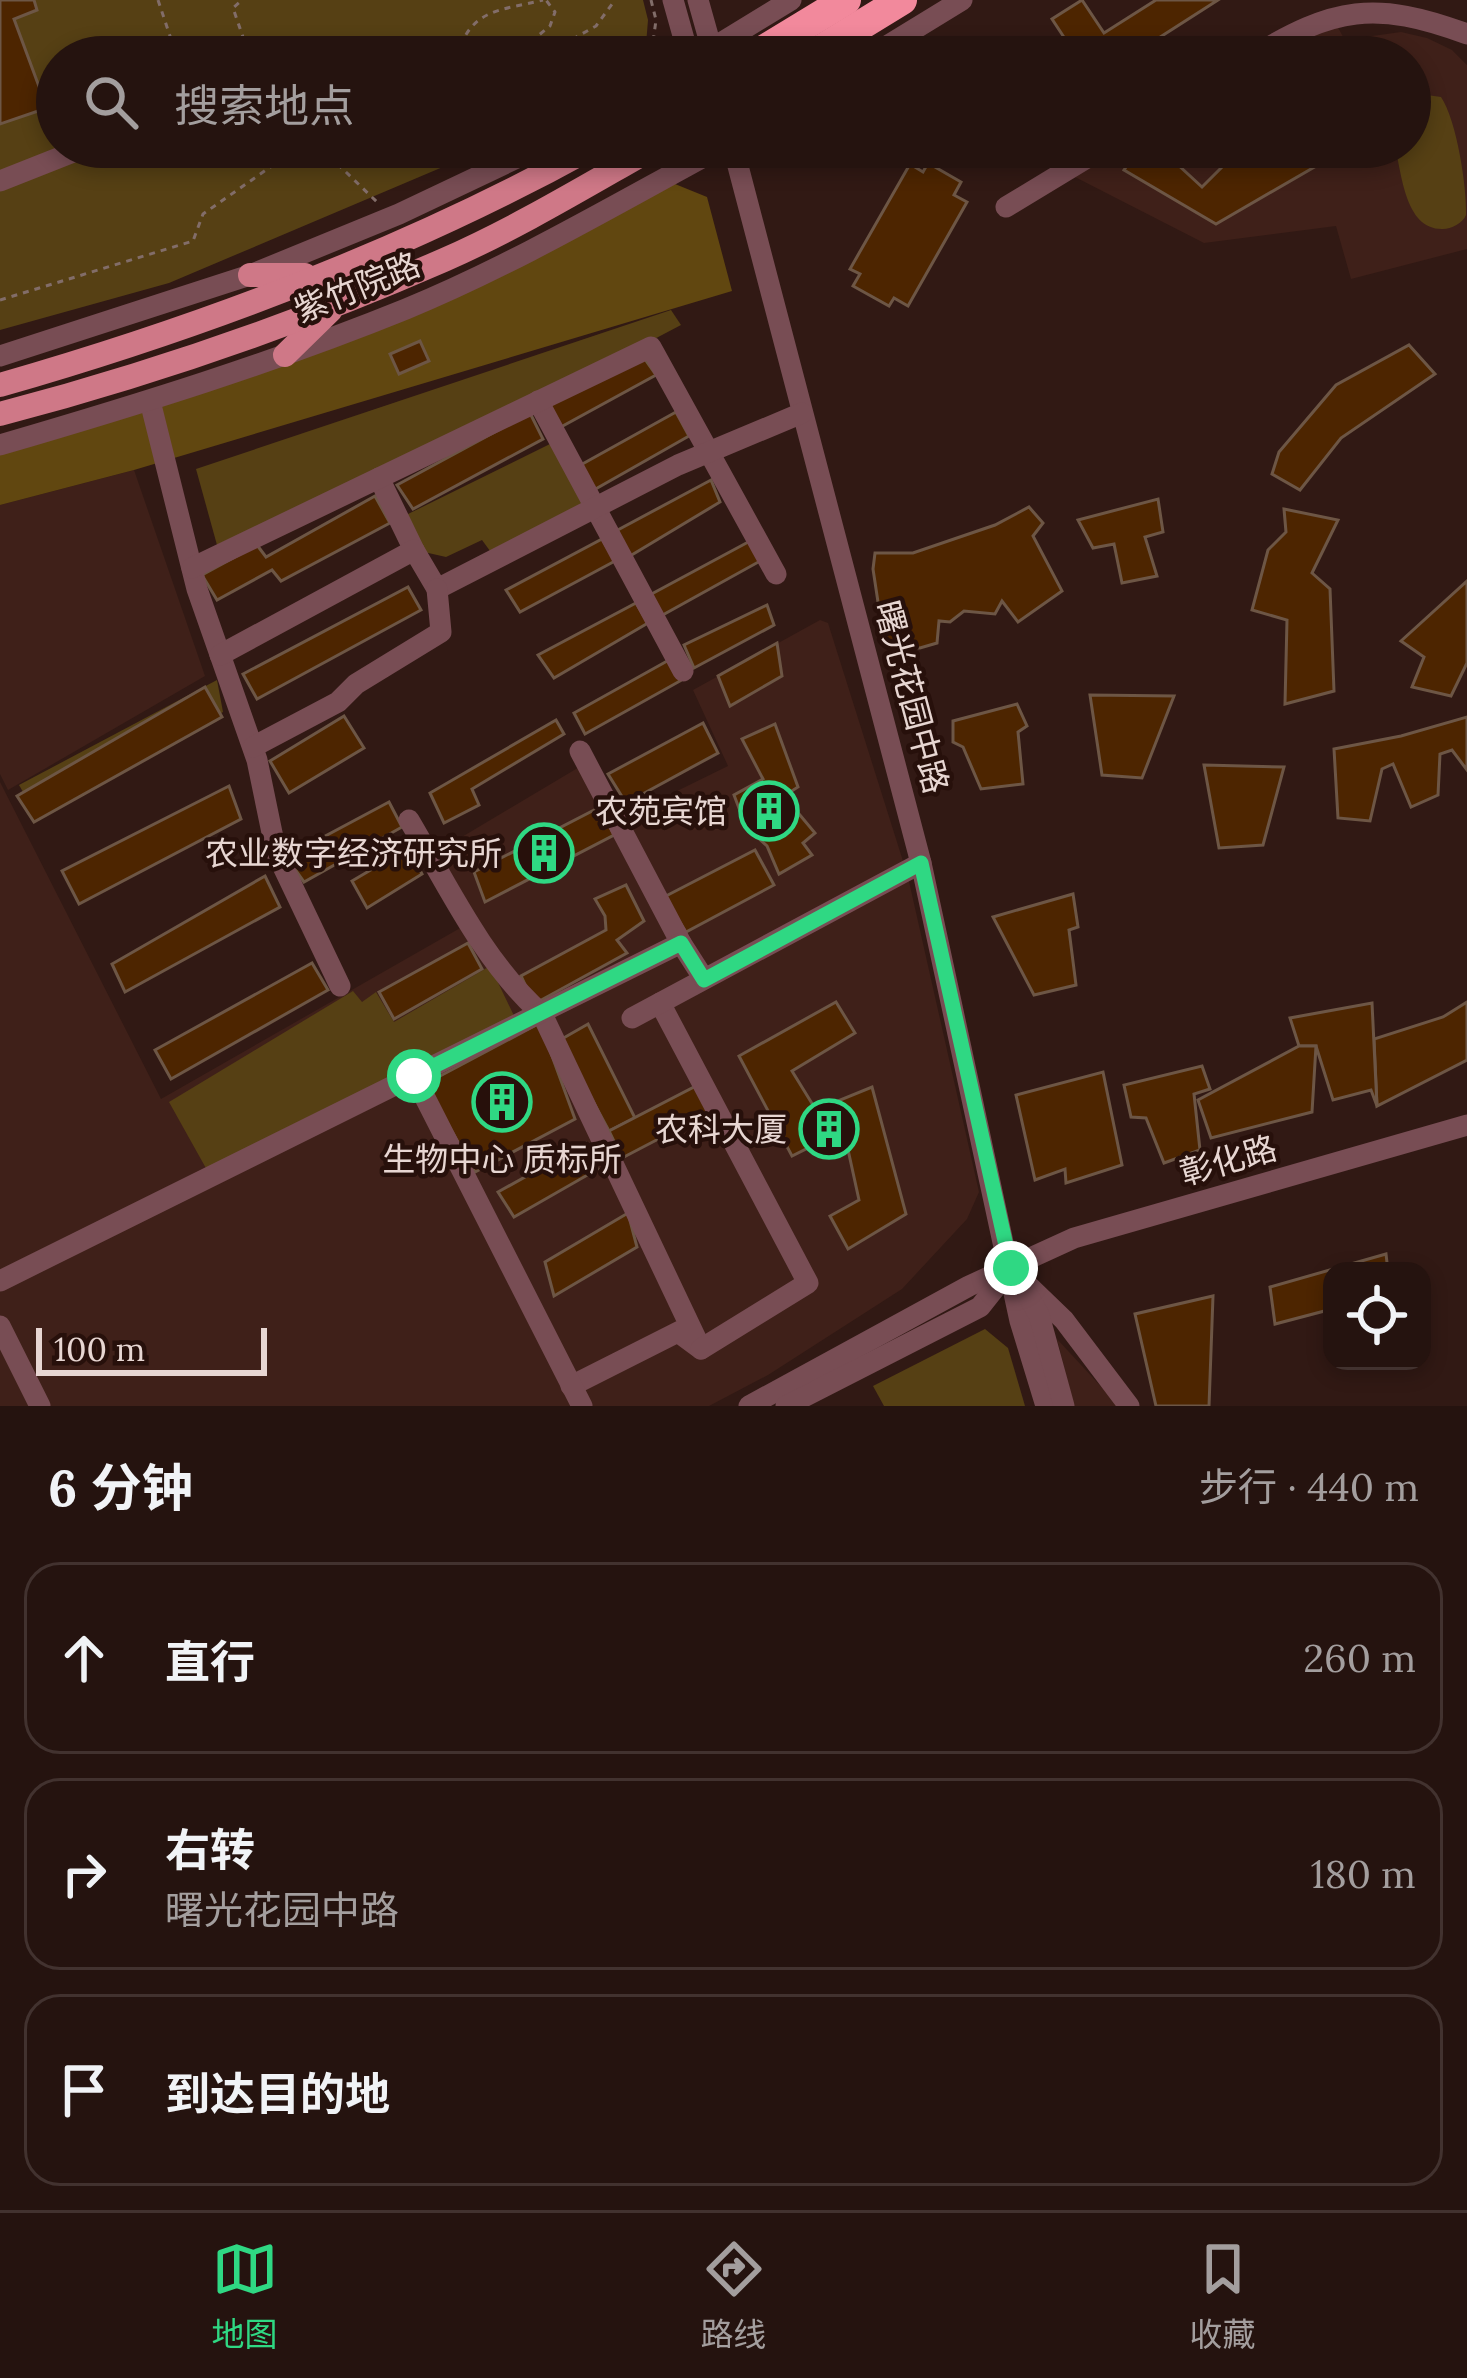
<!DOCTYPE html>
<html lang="zh">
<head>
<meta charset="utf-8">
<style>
	:root { --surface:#25130f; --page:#2d1c18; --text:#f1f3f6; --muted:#a39e9e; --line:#42322f; --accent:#2fd883 }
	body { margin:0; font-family:Lora,"Noto Sans SC",serif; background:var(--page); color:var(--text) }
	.controls { position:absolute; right:36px; bottom:36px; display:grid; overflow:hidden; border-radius:24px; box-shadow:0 6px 18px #0003 }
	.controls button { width:108px; height:108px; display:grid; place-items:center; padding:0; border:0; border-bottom:3px solid var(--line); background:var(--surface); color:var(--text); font:60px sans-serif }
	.scale { position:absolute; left:36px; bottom:30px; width:231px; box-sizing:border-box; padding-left:12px; border:6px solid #e7d6d2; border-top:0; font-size:33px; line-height:42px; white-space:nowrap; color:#e7d6d2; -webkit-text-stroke:9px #27100b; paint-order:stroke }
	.stop { position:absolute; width:36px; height:36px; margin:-27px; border:9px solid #2fd883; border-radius:50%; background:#fff }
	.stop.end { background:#2fd883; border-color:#fff; box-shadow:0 3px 12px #0008 }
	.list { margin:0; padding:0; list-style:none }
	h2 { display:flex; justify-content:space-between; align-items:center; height:156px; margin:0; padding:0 48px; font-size:51px }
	h2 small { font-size:39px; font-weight:400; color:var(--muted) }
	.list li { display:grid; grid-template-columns:78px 1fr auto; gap:36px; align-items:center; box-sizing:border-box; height:192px; margin:0 24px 24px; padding:0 24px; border:3px solid var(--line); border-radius:36px }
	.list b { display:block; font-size:45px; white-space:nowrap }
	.list p { margin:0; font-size:39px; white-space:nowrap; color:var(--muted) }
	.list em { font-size:39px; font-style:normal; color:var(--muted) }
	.icon { flex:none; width:66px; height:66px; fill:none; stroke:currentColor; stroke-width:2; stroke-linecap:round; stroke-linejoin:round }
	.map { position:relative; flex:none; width:1467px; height:1406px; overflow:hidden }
	.search { position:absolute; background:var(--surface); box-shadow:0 6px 18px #0003; left:36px; right:36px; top:36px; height:132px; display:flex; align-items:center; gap:30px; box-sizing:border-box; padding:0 42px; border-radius:66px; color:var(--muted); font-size:45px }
	.sheet { height:804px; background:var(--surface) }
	nav { display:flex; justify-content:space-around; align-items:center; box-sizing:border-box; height:168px; border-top:3px solid var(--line); background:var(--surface); font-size:33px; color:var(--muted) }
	nav a { display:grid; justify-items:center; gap:6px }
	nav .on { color:var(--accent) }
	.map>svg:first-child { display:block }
	.built { fill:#3f2019 }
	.green { fill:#564014 }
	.forest { fill:#614710 }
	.building { fill:#4d2500; stroke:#6d5645; stroke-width:3 }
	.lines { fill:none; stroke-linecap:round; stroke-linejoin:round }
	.path { stroke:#826d69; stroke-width:3; stroke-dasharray:6 6; stroke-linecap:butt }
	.minor { stroke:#784d54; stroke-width:21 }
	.major { stroke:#cf7887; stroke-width:24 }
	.highway { stroke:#f2899c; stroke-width:30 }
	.route { stroke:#2fd883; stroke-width:15 }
	.labels { text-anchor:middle; stroke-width:9; stroke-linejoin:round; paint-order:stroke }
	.street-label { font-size:33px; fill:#e7d6d2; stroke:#27100b }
	.poi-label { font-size:33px; fill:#e7d6d2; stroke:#27100b; text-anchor:end }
</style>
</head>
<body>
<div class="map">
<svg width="1467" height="1406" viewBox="0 0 1467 1406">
	<rect width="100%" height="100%" fill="#311914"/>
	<g class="built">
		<polygon points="1335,22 1347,44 1372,36 1401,32 1427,38 1452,50 1467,65 1467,249 1351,279 1336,226 1204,243 1073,176 1123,147 1410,147 1410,57 1276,57"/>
		<polygon points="134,470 205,676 8,790 0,774 0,505"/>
		<polygon points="820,620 828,623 908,877 979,1192 967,1219 902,1289 768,1375 709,1406 0,1406 0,782 161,1099 469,923 430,856 586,763 626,816 728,766 693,690"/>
		<polygon points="1057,1339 1119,1406 1074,1406"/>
	</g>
	<g class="green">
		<polygon points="0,0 643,0 648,20 645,57 57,57 57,147 490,147 169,283 0,330"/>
		<path d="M1413 93 1441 97C1457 121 1467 188 1466 215 1463 223 1451 229 1443 229 1405 230 1402 174 1395 147H1410Z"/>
		<polygon points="671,310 681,325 624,355 217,545 196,469"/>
		<polygon points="552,443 587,507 493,555 482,540 446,557 424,552 404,516"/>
		<polygon points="217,680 223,712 37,816 19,785"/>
		<polygon points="490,966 517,1022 207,1170 169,1102 353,991 362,1002 376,992 394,1022"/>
		<polygon points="985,1329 1008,1348 1025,1406 884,1406 873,1386"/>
	</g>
	<polygon class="forest" points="675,184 707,197 732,291 134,470 0,505 0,446 402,319"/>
	<g class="building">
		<polygon points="0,0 34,0 37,10 14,19 47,108 0,124"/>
		<polygon points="1082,0 1104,33 1156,0 1218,0 1129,57 1077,57 1052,19"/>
		<polygon points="966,147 1006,147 977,165"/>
		<polygon points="1228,147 1349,147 1216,224 1124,170 1136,153 1153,160 1164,152 1202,187 1222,167 1216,158"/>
		<polygon points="928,163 961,182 954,195 967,202 908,306 894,298 889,306 853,286 860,274 850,269 910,164 923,172"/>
		<polygon points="420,341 429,361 399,374 390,354"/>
		<polygon points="1409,345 1435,374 1341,438 1300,490 1272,474 1279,452 1336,385"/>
		<polygon points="642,355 656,375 559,428 545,406"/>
		<polygon points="676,412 689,436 592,491 577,467"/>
		<polygon points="530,413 543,439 413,509 397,485"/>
		<polygon points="711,480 720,502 630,556 614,532"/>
		<polygon points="375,496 390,523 281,581 272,570 217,600 202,575 257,545 266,557"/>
		<polygon points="1158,499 1163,532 1145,537 1157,576 1122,583 1114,544 1093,548 1078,520"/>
		<polygon points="1029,507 1043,523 1033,536 1062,591 1018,622 1002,601 995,614 964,611 950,622 939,621 937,643 920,648 887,647 885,615 878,602 873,569 875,553 913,553 995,525"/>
		<polygon points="1284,509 1338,520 1312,573 1330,589 1334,691 1285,704 1287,620 1252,610 1268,550 1286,532"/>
		<polygon points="602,539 615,561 520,612 506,590"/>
		<polygon points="752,540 762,560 659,617 646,597"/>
		<polygon points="1467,581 1467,663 1451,696 1412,687 1424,657 1401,641"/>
		<polygon points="408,587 421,610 257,699 243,674"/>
		<polygon points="636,603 648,623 554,678 538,655"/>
		<polygon points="767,605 774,625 694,668 684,645"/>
		<polygon points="777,643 782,676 730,706 718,676"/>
		<polygon points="669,660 680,681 585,734 574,713"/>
		<polygon points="205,687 222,717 34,822 17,796"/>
		<polygon points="1090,695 1174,696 1142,778 1102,775"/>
		<polygon points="1017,704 1027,726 1018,732 1023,784 981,789 963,747 953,742 953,721"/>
		<polygon points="344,716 364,748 289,793 270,761"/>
		<polygon points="1467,717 1467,770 1452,750 1440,754 1438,795 1411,807 1393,764 1382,769 1370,821 1338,818 1334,749 1401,736"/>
		<polygon points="556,720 564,734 472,789 479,805 444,823 430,793"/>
		<polygon points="703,723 718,753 626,803 608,774"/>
		<polygon points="775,724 798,787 784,796 815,833 803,843 812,855 779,874 767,846 746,827 734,795 763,779 742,739"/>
		<polygon points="1204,765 1284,767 1263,845 1219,848"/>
		<polygon points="229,786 241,819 79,904 62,871"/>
		<polygon points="389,802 402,827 304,882 286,857"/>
		<polygon points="600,807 614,835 485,902 474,872"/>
		<polygon points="408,848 422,874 367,908 352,881"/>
		<polygon points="755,850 774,885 686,932 664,897"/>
		<polygon points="265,876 280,907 125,992 112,964"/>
		<polygon points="626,885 644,921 617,940 627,953 534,1004 521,976 606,930 605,916 595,899"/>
		<polygon points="1073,894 1078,927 1069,930 1076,985 1034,995 993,917"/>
		<polygon points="468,943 482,969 394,1019 379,992"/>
		<polygon points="312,963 328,990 171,1079 155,1050"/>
		<polygon points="836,1002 855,1033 792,1071 816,1110 872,1087 906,1214 848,1249 830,1216 859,1200 845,1136 826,1139 792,1156 739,1056"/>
		<polygon points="1467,1002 1467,1060 1377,1106 1374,1039 1443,1017"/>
		<polygon points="1372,1003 1377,1106 1371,1090 1333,1100 1316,1046 1299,1046 1290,1018"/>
		<polygon points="540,1023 575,1119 475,1172 425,1084"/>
		<polygon points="588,1024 635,1118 609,1131 560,1040"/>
		<polygon points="1299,1046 1316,1046 1312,1112 1211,1138 1198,1100"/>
		<polygon points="1202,1066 1210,1089 1194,1094 1200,1150 1164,1163 1146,1118 1131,1117 1124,1085"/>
		<polygon points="1103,1072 1122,1165 1066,1183 1065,1169 1035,1180 1016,1095"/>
		<polygon points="696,1086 712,1111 622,1158 609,1131"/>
		<polygon points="586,1143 598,1169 514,1217 498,1192"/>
		<polygon points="628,1213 637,1247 554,1296 545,1262"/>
		<polygon points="1386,1254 1388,1271 1332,1271 1332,1309 1275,1324 1270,1287"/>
		<polygon points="1213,1296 1209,1406 1156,1406 1135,1314"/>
	</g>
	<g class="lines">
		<g class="path">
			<polyline points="158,0 177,57"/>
			<polyline points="651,0 656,20 651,57"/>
			<polyline points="186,57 244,40 233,8 242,0"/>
			<path d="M457 57C470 8 500 11 543 0"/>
			<polyline points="512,57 550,26 555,12 546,0"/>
			<polyline points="541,57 596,26 615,0"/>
			<polyline points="320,147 377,202"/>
			<polyline points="361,147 376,154 413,147"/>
			<polyline points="0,300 193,241 203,214 299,147"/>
		</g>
		<g class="minor">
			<polyline points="673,0 689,57"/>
			<polyline points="698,0 714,57"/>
			<polyline points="698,57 791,0"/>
			<polyline points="869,57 962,0"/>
			<path d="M1252 57C1334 7 1375 0 1467 34"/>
			<polyline points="733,147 921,863 1020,1321 1046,1406"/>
			<polyline points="0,181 86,147"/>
			<polyline points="1006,207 1105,147"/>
			<polyline points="0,356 250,275 399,214 540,147"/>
			<polyline points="150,401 197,589 257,760 276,852 340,986"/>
			<polyline points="538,401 683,671"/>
			<path d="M0 445C137 405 273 363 406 309 515 264 618 203 722 147"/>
			<polyline points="379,478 414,550"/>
			<polyline points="192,568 651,347 776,574"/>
			<polyline points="220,655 414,550 437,589 678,465 802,413"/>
			<polyline points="253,747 338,702 356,684 441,632 437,589"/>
			<polyline points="580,751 681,943"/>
			<path d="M409 820C448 886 484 963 542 1014L701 1349 678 1332 571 1386"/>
			<polyline points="660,1003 808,1283 701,1349"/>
			<polyline points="632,1018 921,863"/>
			<polyline points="414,1076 582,1406"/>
			<polyline points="1011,1269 1064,1320 1129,1406"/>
			<polyline points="0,1281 681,943 704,979"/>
			<polyline points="1027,1294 1039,1315 1064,1406"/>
			<polyline points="0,1326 40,1406"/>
			<polyline points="749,1406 969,1286 1074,1238 1467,1125"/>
			<polyline points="786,1406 980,1307 1007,1273"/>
		</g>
		<g class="major">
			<polyline points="250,275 305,275"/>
			<polyline points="285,355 330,311"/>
			<path d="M0 385C206 326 405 251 593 147"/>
			<path d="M0 414C152 374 300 323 444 260 517 228 586 186 655 147"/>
		</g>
		<g class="highway">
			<polyline points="752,57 846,0"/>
			<polyline points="809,57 902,0"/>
		</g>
	</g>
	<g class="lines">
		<polyline class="route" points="414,1076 681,943 704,980 921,863 1011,1268"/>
	</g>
	<defs>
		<symbol id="building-ring" viewBox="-11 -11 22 22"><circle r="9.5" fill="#27100b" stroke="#2fd883" stroke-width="1.5"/><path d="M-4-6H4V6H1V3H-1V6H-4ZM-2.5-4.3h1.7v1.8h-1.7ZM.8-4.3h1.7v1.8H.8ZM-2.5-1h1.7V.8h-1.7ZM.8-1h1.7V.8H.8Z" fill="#2fd883"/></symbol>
	</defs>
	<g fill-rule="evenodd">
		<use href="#building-ring" x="736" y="778" width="66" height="66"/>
		<use href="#building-ring" x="511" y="820" width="66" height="66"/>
		<use href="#building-ring" x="469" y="1069" width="66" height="66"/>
		<use href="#building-ring" x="796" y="1096" width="66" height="66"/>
	</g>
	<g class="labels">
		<g class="street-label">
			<text transform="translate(357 287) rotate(-22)" y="12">紫竹院路</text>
			<text transform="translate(912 697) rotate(75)" y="12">曙光花园中路</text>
			<text transform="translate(1228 1160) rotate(-16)" y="12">彰化路</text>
		</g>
		<g class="poi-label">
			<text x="727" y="823">农苑宾馆</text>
			<text x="502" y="865">农业数字经济研究所</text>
			<text x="787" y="1141">农科大厦</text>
			<text x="502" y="1171" text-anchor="middle">生物中心 质标所</text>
		</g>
	</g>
</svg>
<div class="controls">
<button><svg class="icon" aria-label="locate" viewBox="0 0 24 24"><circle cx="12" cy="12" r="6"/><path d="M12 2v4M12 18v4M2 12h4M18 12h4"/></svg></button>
</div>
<div class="scale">100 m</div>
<div class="stop" style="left:414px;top:1076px"></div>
<div class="stop end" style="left:1011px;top:1268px"></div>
<div class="search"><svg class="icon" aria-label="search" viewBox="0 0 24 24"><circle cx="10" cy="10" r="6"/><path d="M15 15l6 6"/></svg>搜索地点</div>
</div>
<section class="sheet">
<h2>6 分钟<small>步行 · 440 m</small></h2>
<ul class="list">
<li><svg class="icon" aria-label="ahead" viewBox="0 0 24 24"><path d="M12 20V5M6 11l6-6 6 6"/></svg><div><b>直行</b></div><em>260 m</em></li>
<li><svg class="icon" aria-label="right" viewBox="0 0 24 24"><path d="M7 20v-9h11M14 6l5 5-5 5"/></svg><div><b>右转</b><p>曙光花园中路</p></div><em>180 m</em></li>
<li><svg class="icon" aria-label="arrive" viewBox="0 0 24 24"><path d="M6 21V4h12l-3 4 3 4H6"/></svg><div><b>到达目的地</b></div></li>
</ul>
</section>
<nav>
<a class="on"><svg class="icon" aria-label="map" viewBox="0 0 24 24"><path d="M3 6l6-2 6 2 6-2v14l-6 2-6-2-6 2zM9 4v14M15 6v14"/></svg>地图</a>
<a><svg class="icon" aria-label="directions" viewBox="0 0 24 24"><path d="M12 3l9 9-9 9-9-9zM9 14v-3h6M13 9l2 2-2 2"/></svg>路线</a>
<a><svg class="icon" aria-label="saved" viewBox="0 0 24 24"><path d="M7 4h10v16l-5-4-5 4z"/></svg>收藏</a>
</nav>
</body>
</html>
